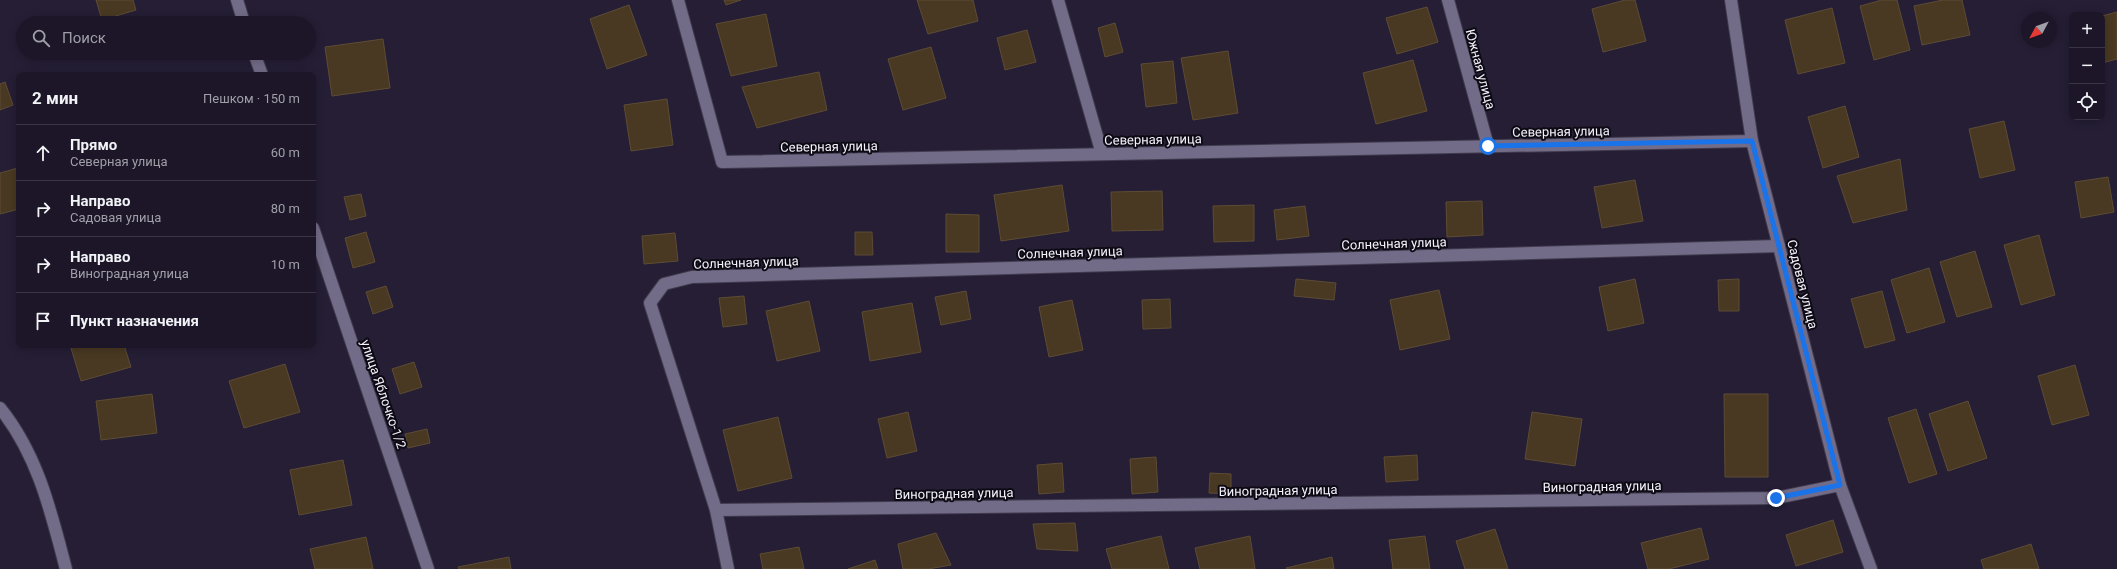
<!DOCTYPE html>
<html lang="ru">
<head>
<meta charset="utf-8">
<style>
	:root { --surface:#1c1628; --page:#251f30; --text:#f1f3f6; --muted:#a09fa8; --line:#3a3545 }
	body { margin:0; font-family:Roboto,sans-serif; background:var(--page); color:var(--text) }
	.controls { position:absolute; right:12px; top:12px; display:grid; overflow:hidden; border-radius:8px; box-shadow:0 2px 10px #0003 }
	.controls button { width:36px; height:36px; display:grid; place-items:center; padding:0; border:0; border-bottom:1px solid var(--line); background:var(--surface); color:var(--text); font:20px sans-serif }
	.compass { position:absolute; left:2021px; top:12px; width:36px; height:36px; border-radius:50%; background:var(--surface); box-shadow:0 2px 10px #0003; rotate:229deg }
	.stop { position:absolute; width:12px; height:12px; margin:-9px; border:3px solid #1a73e8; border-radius:50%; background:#fff }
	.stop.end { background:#1a73e8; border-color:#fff; box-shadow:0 1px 4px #0008 }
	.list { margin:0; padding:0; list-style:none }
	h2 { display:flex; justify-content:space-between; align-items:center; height:52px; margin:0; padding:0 16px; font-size:17px }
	h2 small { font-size:13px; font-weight:400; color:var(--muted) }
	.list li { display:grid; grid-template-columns:26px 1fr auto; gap:12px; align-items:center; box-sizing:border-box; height:56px; padding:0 16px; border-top:1px solid var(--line) }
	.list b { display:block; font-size:15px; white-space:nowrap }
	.list p { margin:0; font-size:13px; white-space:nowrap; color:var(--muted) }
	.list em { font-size:13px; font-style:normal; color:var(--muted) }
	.icon { flex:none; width:22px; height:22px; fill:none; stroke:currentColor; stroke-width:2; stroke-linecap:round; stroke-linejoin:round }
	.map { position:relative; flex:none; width:2117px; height:569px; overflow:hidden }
	.search { position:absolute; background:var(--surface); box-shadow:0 2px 10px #0003; left:16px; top:16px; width:300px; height:44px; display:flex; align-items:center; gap:10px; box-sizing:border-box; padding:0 14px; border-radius:22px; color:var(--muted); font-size:15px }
	.panel { position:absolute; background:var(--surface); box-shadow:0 2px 10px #0003; left:16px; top:72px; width:300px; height:276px; border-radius:8px }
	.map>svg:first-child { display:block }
	.building { fill:#493922; stroke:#5d4c34 }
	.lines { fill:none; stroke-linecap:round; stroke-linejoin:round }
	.minor-casing { stroke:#413b4e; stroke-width:14 }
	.minor { stroke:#736c88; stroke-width:12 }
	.route { stroke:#1a73e8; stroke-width:5 }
	.labels { text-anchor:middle; stroke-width:4; stroke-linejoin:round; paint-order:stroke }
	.street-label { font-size:13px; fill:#f5f3fd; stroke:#0d0a14 }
</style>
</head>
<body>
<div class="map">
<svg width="2117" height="569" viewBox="0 0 2117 569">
	<rect width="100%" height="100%" fill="#251e35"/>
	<g class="building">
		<polygon points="96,0 133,0 136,10 102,20"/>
		<polygon points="724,0 741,0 726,5"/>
		<polygon points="917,0 973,0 978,21 928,34"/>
		<polygon points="1625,0 1635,0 1646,41 1603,52 1592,9"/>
		<polygon points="1882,0 1897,0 1910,50 1874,60 1860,6"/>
		<polygon points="1943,0 1962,0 1970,35 1922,45 1914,6"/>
		<polygon points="629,5 647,55 607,69 590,19"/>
		<polygon points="1427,7 1438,42 1397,54 1386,18"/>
		<polygon points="1832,8 1845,63 1798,74 1785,20"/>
		<polygon points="2117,12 2117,59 2102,63 2102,16"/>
		<polygon points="766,14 777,66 731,76 716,24"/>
		<polygon points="1115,23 1123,52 1105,57 1098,28"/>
		<polygon points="1027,30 1036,62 1005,70 997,38"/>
		<polygon points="383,39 390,88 332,96 325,47"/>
		<polygon points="931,47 946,98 903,110 888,59"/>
		<polygon points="1228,51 1238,113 1193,120 1181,58"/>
		<polygon points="1413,60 1427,111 1376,124 1363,73"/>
		<polygon points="1173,61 1177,103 1146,107 1141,64"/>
		<polygon points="819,72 827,110 757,128 742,87"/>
		<polygon points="5,82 13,105 0,110 0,84"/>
		<polygon points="667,99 673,145 631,151 624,105"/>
		<polygon points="1845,106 1859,157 1823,168 1808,117"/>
		<polygon points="2004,121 2015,170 1980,178 1969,129"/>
		<polygon points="1900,159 1907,210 1853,223 1837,176"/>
		<polygon points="18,168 19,209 0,214 0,173"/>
		<polygon points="2108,177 2114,212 2081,218 2075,182"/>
		<polygon points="1635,180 1643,221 1602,228 1594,187"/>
		<polygon points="1062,185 1069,231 1001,241 994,195"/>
		<polygon points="1162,191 1163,230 1112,231 1111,192"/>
		<polygon points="361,194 366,216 350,220 344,197"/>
		<polygon points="1482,201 1483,235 1447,237 1446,202"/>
		<polygon points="1254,205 1254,241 1214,242 1213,206"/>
		<polygon points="1305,206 1309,236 1277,240 1274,210"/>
		<polygon points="946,214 979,215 979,252 946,252"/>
		<polygon points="366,232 375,262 353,268 345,238"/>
		<polygon points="855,232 872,232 873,255 855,255"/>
		<polygon points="675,233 678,261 644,264 642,236"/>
		<polygon points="2039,235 2055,295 2021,305 2004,245"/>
		<polygon points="1975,251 1992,307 1957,317 1940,262"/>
		<polygon points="1929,268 1945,322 1907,333 1891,280"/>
		<polygon points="1296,279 1336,283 1334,300 1294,296"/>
		<polygon points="1635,279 1644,323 1608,331 1599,287"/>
		<polygon points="1739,279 1739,311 1719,311 1718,280"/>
		<polygon points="386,286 393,307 373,314 366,292"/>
		<polygon points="1439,290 1450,339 1400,350 1390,300"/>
		<polygon points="966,291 971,319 941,325 935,297"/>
		<polygon points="1882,291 1895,340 1865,348 1851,299"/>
		<polygon points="744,296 747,324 723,327 719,298"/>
		<polygon points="1170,299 1171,328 1143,329 1142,300"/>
		<polygon points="1072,300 1083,350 1049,357 1039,307"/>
		<polygon points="809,301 820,351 777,361 766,311"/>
		<polygon points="912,303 921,352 870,361 862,312"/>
		<polygon points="70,345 124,345 131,367 81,381"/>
		<polygon points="414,362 422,387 400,394 392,369"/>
		<polygon points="285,364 300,412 244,428 229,381"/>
		<polygon points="2075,365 2089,415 2052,425 2038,376"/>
		<polygon points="152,394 157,433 101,440 96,401"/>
		<polygon points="1724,394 1768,394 1768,477 1725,477"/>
		<polygon points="1968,401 1987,458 1948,471 1929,414"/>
		<polygon points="1916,409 1937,474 1909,483 1888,418"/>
		<polygon points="908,412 917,451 887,458 878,419"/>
		<polygon points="1532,412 1582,419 1575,466 1525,459"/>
		<polygon points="778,417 792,478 738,491 723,430"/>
		<polygon points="427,429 430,443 408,448 405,434"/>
		<polygon points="1417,455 1418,480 1386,482 1384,457"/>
		<polygon points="1156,457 1158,492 1132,494 1130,459"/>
		<polygon points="343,460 352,505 299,515 290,470"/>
		<polygon points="1062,463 1064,492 1039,494 1037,465"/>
		<polygon points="1210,473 1231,474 1231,494 1209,493"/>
		<polygon points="1833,520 1843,552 1796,566 1786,535"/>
		<polygon points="1075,523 1078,551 1037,549 1033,524"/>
		<polygon points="1701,528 1709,559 1669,569 1648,569 1641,543"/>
		<polygon points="1495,529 1508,569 1465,569 1456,541"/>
		<polygon points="936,533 951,565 928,569 903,569 898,544"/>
		<polygon points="1161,536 1169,569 1112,569 1106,549"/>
		<polygon points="1250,536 1255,569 1200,569 1195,548"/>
		<polygon points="1425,536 1430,569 1393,569 1389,540"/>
		<polygon points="366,537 373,569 315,569 310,549"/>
		<polygon points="2031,544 2039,569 1984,569 1981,560"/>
		<polygon points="799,547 804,569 763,569 760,554"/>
		<polygon points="509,557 511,569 459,569 458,567"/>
		<polygon points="1332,557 1334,569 1287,569 1286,568"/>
		<polygon points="875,560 878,569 848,569"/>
	</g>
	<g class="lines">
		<defs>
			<g id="minor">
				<polyline points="237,0 244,23"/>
				<polyline points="678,0 722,162 1752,141"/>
				<polyline points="1058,0 1102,154"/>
				<polyline points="1448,0 1488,146"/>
				<polyline points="1731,0 1752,141 1840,485 1871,569"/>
				<polyline points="254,53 262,75"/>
				<polyline points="313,228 428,569"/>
				<path d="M0 408C38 455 51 512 66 569"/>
				<polyline points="716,510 1776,498 1840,485"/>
				<polyline points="728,569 716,510 650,303 664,284 692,277 1779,246"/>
			</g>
		</defs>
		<use href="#minor" class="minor-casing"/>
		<use href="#minor" class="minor"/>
	</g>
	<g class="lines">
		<polyline class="route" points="1488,146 1752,141 1840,485 1776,498"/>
	</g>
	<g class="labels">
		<g class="street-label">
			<text transform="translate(1481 69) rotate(75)" y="5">Южная улица</text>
			<text transform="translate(1561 131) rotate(-1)" y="5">Северная улица</text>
			<text transform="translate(1153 139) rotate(-1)" y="5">Северная улица</text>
			<text transform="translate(829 146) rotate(-1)" y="5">Северная улица</text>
			<text transform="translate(1394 243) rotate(-2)" y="5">Солнечная улица</text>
			<text transform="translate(1070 252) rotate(-2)" y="5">Солнечная улица</text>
			<text transform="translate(746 262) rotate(-2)" y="5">Солнечная улица</text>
			<text transform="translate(1803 284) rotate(76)" y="5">Садовая улица</text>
			<text transform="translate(384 394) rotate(71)" y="5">улица Яблочко-1/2</text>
			<text transform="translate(1602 486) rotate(-1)" y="5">Виноградная улица</text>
			<text transform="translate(1278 490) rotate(-1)" y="5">Виноградная улица</text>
			<text transform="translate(954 493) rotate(-1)" y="5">Виноградная улица</text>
		</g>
	</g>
</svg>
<div class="controls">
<button>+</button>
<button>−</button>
<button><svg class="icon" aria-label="locate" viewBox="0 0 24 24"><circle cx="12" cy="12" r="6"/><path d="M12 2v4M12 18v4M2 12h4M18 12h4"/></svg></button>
</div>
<svg class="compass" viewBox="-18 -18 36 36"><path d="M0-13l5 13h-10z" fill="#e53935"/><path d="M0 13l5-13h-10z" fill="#a09fa8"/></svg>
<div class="stop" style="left:1488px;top:146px"></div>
<div class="stop end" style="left:1776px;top:498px"></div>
<div class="search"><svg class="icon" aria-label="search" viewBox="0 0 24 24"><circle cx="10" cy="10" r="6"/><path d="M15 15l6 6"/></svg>Поиск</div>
<section class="panel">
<h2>2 мин<small>Пешком · 150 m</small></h2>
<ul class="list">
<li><svg class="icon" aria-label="ahead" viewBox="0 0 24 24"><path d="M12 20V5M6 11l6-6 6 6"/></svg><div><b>Прямо</b><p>Северная улица</p></div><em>60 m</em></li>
<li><svg class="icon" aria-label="right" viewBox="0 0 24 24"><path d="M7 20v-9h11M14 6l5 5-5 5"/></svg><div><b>Направо</b><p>Садовая улица</p></div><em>80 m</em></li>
<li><svg class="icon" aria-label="right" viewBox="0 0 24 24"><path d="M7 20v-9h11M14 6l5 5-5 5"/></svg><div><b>Направо</b><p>Виноградная улица</p></div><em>10 m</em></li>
<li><svg class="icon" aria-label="arrive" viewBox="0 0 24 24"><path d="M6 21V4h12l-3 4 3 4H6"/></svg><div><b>Пункт назначения</b></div></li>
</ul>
</section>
</div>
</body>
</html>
